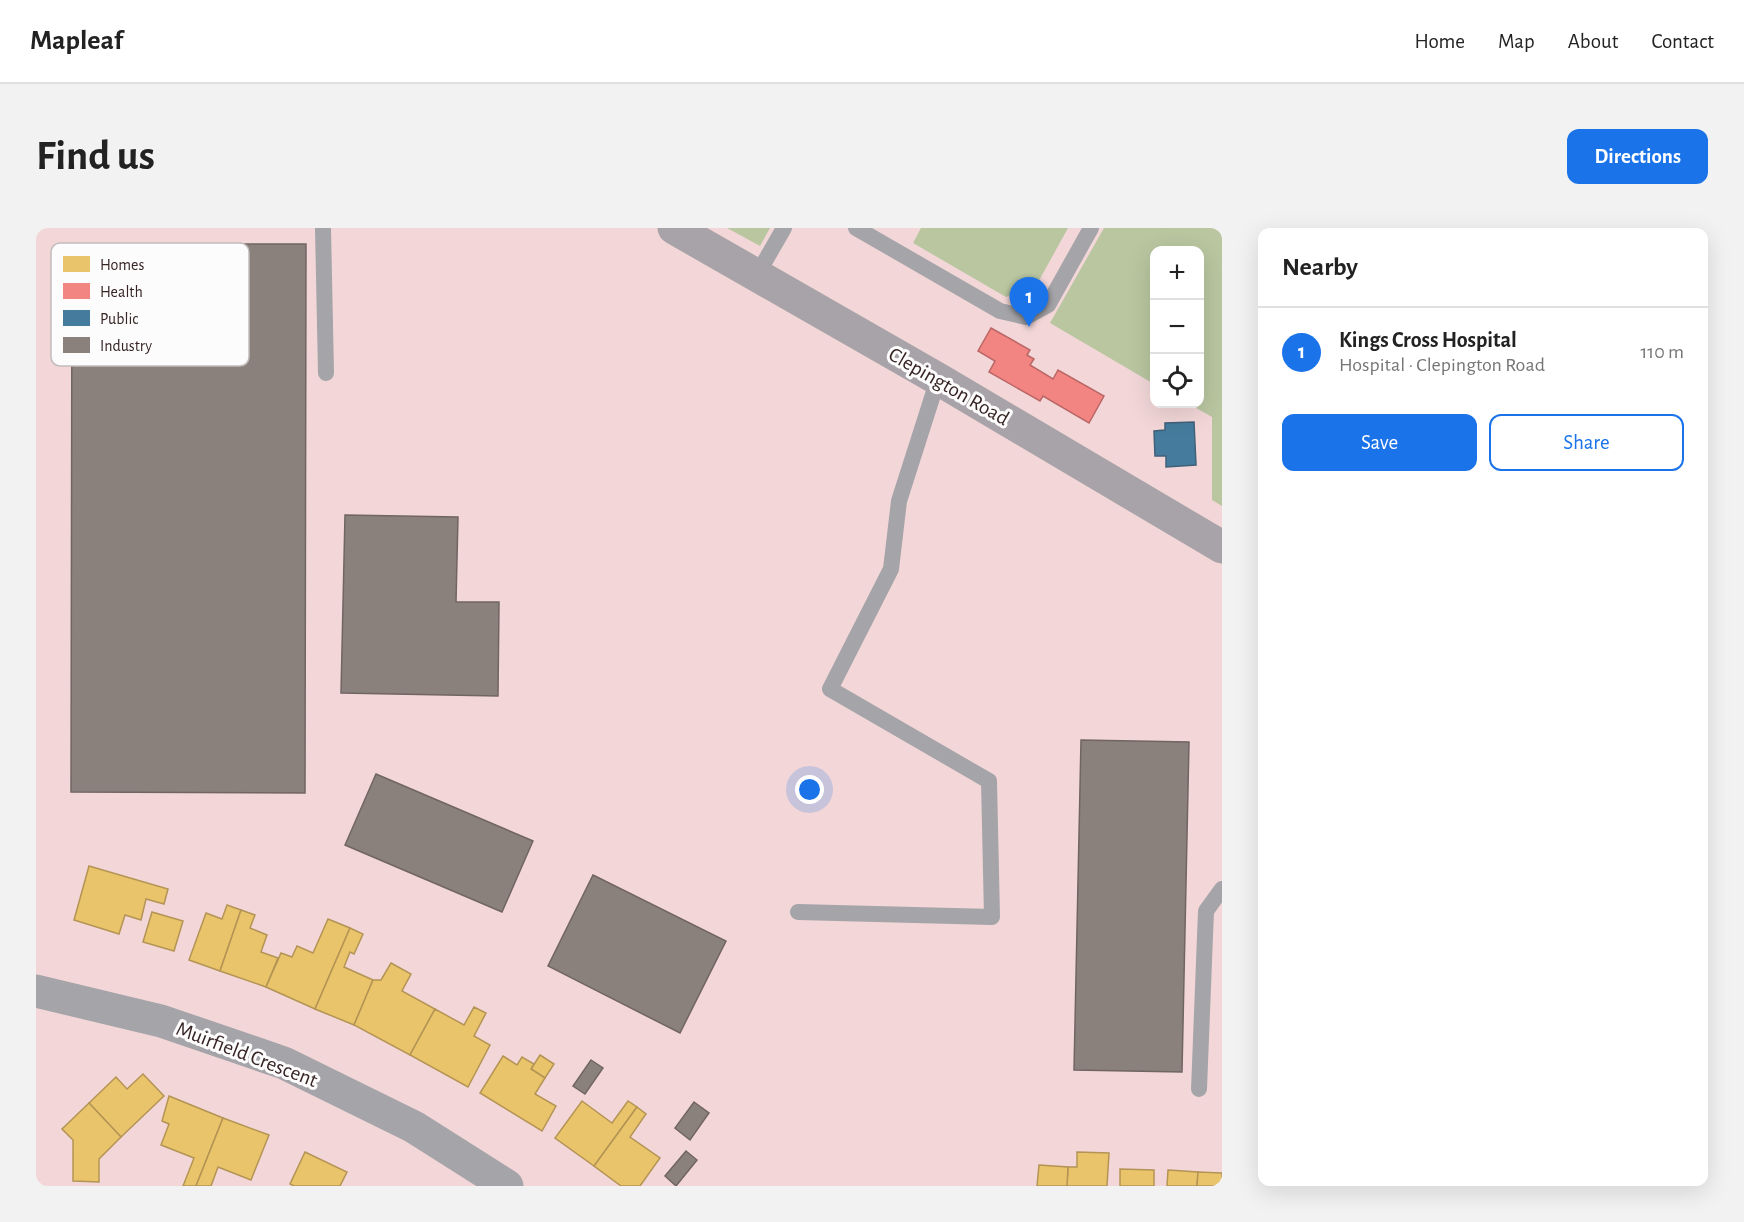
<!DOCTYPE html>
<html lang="en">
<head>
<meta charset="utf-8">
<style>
	:root { --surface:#fff; --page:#f2f2f2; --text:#222; --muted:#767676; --line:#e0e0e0; --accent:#1a73e8 }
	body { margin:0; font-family:"Alegreya Sans",sans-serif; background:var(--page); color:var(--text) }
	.controls { position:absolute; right:18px; top:18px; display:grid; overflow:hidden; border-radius:12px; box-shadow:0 6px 24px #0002 }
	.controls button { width:54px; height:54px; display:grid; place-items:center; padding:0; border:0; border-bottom:2px solid var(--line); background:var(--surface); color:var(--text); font:30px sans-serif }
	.you { position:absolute; left:774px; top:562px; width:21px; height:21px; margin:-15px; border:4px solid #fff; border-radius:50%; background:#1a73e8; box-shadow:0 0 0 9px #1a73e833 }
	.badge { display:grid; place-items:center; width:39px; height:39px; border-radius:50%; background:var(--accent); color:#fff; font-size:20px; font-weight:700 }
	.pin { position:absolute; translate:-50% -50px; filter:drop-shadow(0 2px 3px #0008) }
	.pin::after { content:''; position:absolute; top:32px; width:21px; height:18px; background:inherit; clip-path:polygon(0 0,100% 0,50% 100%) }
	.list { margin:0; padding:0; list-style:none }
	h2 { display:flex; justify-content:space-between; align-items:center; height:78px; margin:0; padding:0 24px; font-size:26px }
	h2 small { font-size:20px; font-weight:400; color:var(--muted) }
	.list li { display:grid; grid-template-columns:39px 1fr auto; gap:18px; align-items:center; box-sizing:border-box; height:90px; padding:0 24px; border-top:2px solid var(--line) }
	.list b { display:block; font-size:22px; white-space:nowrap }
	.list p { margin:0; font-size:20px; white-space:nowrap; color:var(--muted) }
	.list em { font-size:20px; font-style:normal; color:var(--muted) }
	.actions { display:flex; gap:12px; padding:18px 24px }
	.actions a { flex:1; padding:14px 0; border:2px solid var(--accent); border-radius:12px; text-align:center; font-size:21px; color:var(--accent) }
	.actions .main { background:var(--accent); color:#fff }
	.icon { flex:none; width:33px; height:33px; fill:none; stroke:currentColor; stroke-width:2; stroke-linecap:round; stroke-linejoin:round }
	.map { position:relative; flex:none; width:1186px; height:958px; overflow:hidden; border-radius:12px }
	header { display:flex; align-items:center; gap:36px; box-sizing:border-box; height:84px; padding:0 30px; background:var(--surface); border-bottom:2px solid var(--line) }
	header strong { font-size:28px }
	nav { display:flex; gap:33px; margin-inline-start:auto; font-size:21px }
	.intro { display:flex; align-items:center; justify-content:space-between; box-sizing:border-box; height:144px; padding:0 36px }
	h1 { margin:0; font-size:42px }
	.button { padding:15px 27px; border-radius:12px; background:var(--accent); color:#fff; font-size:21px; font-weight:700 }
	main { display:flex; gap:36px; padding:0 36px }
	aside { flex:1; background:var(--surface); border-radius:12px; box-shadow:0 6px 24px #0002 }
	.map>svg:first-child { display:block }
	.green { fill:#b9c6a0 }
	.homes { fill:#e9c46a; stroke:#b49455; stroke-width:1.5 }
	.health { fill:#f28482; stroke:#ba6766; stroke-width:1.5 }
	.public { fill:#457b9d; stroke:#416179; stroke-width:1.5 }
	.industry { fill:#8a817c; stroke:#716562; stroke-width:1.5 }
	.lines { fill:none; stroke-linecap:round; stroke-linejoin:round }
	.lane { stroke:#a5a4a9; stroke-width:16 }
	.street { stroke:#a5a4a9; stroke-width:33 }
	.secondary { stroke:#a8a3a8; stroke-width:33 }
	.labels { text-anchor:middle; stroke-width:6; stroke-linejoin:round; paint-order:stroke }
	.street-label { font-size:21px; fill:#372425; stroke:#fcfcfc }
	.key { fill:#fcfcfc; stroke:#c1bbbc; stroke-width:1.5 }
	.key-label { font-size:16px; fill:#372425 }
</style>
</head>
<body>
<header>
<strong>Mapleaf</strong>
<nav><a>Home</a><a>Map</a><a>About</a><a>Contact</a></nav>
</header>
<div class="intro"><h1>Find us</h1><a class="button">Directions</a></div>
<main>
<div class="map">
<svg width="1186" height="958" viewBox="0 0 1186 958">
	<rect width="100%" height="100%" fill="#f3d7d8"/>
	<g class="green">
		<polygon points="691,0 734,0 724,18"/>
		<polygon points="885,0 1032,0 1000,58 970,69 877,15"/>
		<polygon points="1068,0 1186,0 1186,278 1176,272 1176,189 1153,176 1164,176 1164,22 1118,22 1118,156 1014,95"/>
	</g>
	<g class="homes">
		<polygon points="53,638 132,661 128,676 110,671 105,692 89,687 83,706 38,692"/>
		<polygon points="191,677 205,682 184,743 153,732 170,685 186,691"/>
		<polygon points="205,682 219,687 214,700 231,707 225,724 242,730 230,759 184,743"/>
		<polygon points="116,684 147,693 138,723 107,714"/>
		<polygon points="292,691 314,700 279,781 230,759 245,725 256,729 261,718 277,725"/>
		<polygon points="314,700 327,706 318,726 314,724 308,739 337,752 318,797 279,781"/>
		<polygon points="355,735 375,746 366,763 399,781 374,827 318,797 337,752 345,752"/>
		<polygon points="438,779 450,785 438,808 454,817 432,859 374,827 399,781 428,797"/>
		<polygon points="504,827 518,836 509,850 495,841"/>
		<polygon points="467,828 481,837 486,829 498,836 495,841 509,850 499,866 520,878 506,903 444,865"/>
		<polygon points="107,846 128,868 85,909 53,875 80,849 91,861"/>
		<polygon points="133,868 187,890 160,958 147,958 158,930 125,917 133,896 126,893"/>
		<polygon points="546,873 576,895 592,873 601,879 558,938 519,910"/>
		<polygon points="53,875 85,909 63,931 63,954 37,953 37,912 26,901"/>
		<polygon points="601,879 610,886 594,909 624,930 604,958 585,958 558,938"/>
		<polygon points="187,890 233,907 215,952 182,939 175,958 160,958"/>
		<polygon points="269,924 311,944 304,958 258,958 254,956"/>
		<polygon points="1041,924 1073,925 1071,958 1031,958 1032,939 1041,939"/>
		<polygon points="1003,937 1032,939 1031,958 1001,958"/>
		<polygon points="1084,941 1118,942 1118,958 1084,958"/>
		<polygon points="1132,942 1162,944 1161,958 1131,958"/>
		<polygon points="1162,944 1186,945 1186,958 1161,958"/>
	</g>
	<polygon class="health" points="955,100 994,122 991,127 998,131 994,137 1017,151 1022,142 1068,168 1053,195 1007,168 1004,173 953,144 959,133 942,123"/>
	<polygon class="public" points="1158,194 1160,237 1130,239 1130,228 1119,228 1118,203 1129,202 1129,195"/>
	<g class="industry">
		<polygon points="36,16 270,16 269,565 35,564"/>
		<polygon points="309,287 422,289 420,374 463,374 462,468 305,465"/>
		<polygon points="1045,512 1153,514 1146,844 1038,842"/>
		<polygon points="340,546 497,613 466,684 309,617"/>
		<polygon points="557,647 690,713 644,805 512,738"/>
		<polygon points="555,832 567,840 549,866 537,858"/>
		<polygon points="658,874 673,885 654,912 639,900"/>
		<polygon points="650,923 661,932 640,958 629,948"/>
	</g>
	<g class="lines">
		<g class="lane">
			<polyline points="287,0 290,145"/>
			<polyline points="820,0 964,83 990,89 1012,77 1055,0"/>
			<polyline points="721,47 748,0"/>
			<polyline points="762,684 956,689 953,553 794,461 855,341 863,273 902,151"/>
			<polyline points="1163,861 1170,683 1186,661"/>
		</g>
		<polyline class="street" points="0,763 125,793 248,835 378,899 471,958"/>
		<polyline class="secondary" points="638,0 902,151 1186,319"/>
	</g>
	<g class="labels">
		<g class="street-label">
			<text transform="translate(913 158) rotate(30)" y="7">Clepington Road</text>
			<text transform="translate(211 826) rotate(21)" y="7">Muirfield Crescent</text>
		</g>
	</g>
	<rect x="15" y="15" width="198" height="123" rx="9" class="key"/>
	<rect x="27" y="28" width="27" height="16" fill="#e9c46a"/>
	<rect x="27" y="55" width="27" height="16" fill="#f28482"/>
	<rect x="27" y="82" width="27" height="16" fill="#457b9d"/>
	<rect x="27" y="109" width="27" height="16" fill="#8a817c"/>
	<g class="key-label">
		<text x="64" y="42">Homes</text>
		<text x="64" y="69">Health</text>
		<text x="64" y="96">Public</text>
		<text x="64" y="123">Industry</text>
	</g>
</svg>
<div class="controls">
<button>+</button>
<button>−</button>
<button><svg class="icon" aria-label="locate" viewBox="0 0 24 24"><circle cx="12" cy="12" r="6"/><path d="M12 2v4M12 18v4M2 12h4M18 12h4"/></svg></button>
</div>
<div class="you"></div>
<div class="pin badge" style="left:993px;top:99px">1</div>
</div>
<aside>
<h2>Nearby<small></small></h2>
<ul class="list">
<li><span class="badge">1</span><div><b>Kings Cross Hospital</b><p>Hospital · Clepington Road</p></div><em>110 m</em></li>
</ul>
<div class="actions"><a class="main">Save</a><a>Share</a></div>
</aside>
</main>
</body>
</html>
